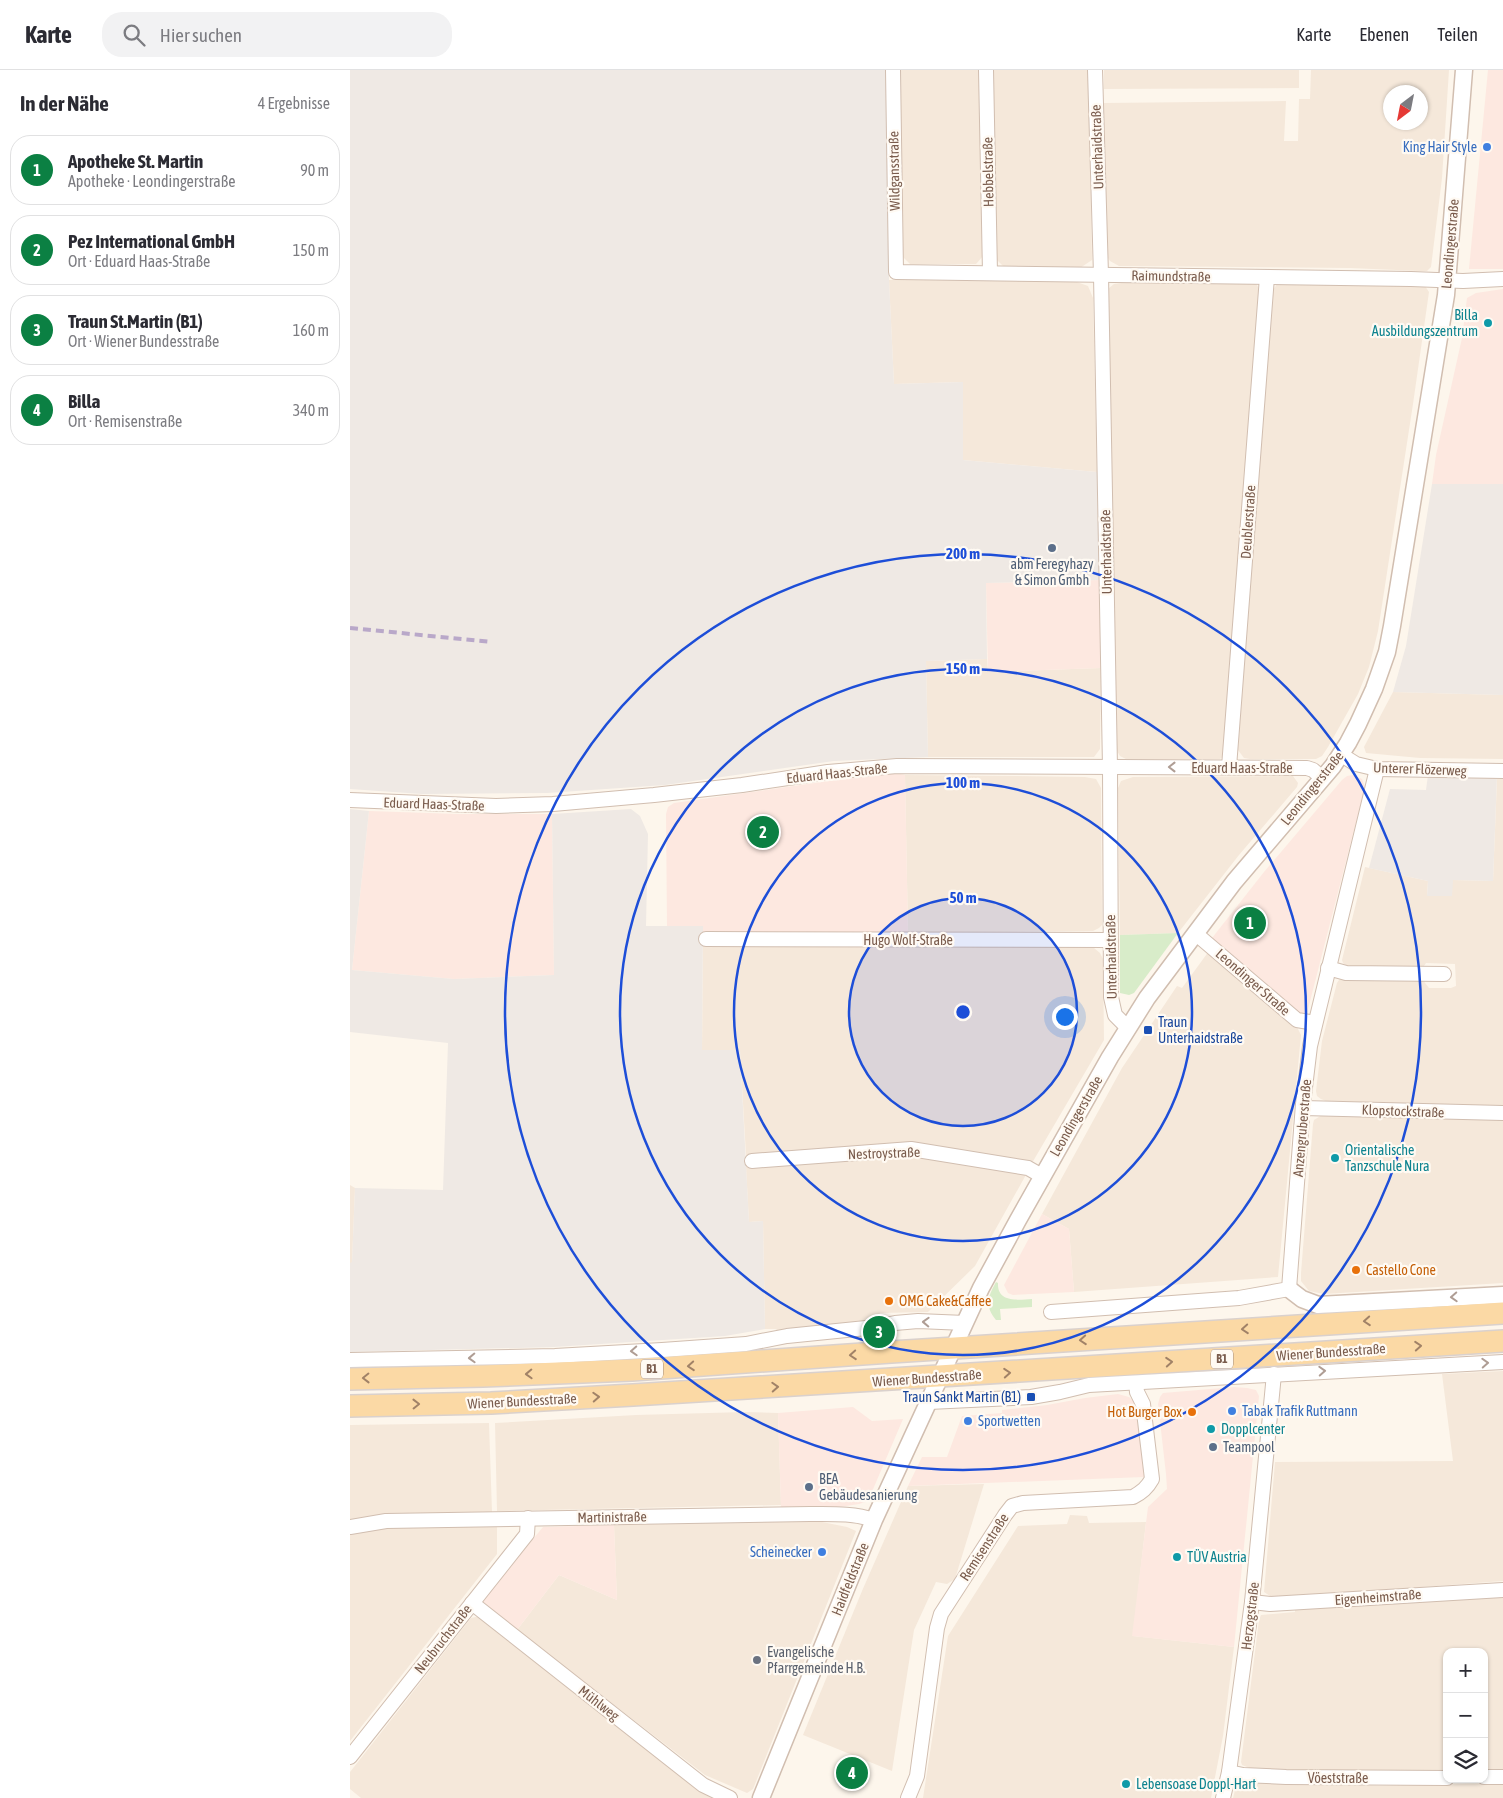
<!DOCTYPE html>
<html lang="de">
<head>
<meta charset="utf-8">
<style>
	:root { --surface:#fff; --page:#f2f2f3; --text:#2b2b33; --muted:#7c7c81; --line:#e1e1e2; --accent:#0b8043 }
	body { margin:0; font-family:"Asap Condensed",sans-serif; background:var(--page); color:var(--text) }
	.controls { position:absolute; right:15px; bottom:15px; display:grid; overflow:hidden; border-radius:10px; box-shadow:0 1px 4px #0004 }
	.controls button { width:45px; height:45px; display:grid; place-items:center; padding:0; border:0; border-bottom:1px solid var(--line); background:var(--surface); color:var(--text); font:25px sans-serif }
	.compass { position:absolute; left:1033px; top:15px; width:45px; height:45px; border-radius:50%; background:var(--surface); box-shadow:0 1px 4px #0004; rotate:212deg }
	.you { position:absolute; left:714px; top:946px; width:18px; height:18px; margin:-12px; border:4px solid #fff; border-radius:50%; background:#1a73e8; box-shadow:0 0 0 8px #1a73e833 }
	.badge { display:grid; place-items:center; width:32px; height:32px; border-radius:50%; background:var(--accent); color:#fff; font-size:16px; font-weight:700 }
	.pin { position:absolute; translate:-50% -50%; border:2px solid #fff; box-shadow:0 1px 5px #0006 }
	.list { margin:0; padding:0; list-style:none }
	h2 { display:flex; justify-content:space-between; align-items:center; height:65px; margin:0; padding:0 20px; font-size:21px }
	h2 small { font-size:16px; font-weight:400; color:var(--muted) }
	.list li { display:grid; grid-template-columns:32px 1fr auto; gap:15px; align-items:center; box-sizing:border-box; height:70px; margin:0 10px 10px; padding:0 10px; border:1px solid var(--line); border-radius:20px }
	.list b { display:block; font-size:19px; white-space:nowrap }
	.list p { margin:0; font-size:16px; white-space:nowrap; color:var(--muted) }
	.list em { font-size:16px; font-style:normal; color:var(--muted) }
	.icon { flex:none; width:28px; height:28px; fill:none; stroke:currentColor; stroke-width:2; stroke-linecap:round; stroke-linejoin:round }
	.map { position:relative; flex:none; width:1153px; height:1728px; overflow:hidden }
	header { display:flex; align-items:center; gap:30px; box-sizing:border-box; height:70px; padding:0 25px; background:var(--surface); border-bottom:1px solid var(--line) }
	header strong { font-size:24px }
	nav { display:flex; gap:28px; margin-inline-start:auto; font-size:18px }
	.search { width:350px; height:45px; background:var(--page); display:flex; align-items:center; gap:12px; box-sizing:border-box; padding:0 18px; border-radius:20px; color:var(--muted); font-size:19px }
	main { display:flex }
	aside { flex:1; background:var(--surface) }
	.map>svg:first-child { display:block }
	.residential { fill:#f5e8da; fill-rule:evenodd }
	.commercial { fill:#fde8e0 }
	.industrial { fill:#efe9e4 }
	.green { fill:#d8ecc9 }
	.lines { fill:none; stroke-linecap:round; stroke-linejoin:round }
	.minor-casing { stroke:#d1beb0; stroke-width:16 }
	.tertiary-casing { stroke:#d1beb0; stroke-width:19 }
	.primary-casing { stroke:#dad1cd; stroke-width:24 }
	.minor { stroke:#fff; stroke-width:14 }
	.tertiary { stroke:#fff; stroke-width:16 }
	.primary { stroke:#fbd9a5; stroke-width:21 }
	.rail { stroke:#b9a8c9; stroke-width:4; stroke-dasharray:8 5; stroke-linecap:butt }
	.oneway { stroke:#af9d94 }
	.oneway2 { stroke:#a18267 }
	.ring { fill:none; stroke:#1d4ed8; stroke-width:2.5 }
	.shop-dot { fill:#3f7fe0; stroke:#fffaf3; stroke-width:2 }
	.culture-dot { fill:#0f9aa8; stroke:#fffaf3; stroke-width:2 }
	.service-dot { fill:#5c6f8a; stroke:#fffaf3; stroke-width:2 }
	.transit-dot { fill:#1a4fb4; stroke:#fffaf3; stroke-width:2 }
	.food-dot { fill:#e8710a; stroke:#fffaf3; stroke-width:2 }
	.worship-dot { fill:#6b7280; stroke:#fffaf3; stroke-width:2 }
	.labels { text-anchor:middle; stroke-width:4.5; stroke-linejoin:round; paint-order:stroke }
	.shield { fill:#fffaf3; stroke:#a28b7f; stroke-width:1 }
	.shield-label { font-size:12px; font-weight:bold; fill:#7a5c4d }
	.street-label { font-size:14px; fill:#7a5c4d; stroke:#fffaf3 }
	.shop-label { font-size:14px; fill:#366cbe; stroke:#fffaf3; text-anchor:end }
	.culture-label { font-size:14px; fill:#0d838f; stroke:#fffaf3; text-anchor:start }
	.service-label { font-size:14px; fill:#4e5e75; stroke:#fffaf3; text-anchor:start }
	.transit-label { font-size:14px; fill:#164399; stroke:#fffaf3; text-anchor:start }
	.food-label { font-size:14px; fill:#c56008; stroke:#fffaf3; text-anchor:start }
	.worship-label { font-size:14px; fill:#5b616d; stroke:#fffaf3; text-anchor:start }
	.centre { fill:#1d4ed8; stroke:#fffaf3; stroke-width:2.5 }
	.ring-label { font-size:15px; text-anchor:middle; font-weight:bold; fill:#1d4ed8; stroke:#fffaf3; stroke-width:4.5; stroke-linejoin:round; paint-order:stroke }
</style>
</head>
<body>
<header>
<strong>Karte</strong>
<div class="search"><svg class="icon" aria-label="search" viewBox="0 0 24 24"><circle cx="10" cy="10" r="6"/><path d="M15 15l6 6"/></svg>Hier suchen</div>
<nav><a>Karte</a><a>Ebenen</a><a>Teilen</a></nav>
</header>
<main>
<aside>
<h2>In der Nähe<small>4 Ergebnisse</small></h2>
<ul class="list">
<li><span class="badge">1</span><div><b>Apotheke St. Martin</b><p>Apotheke · Leondingerstraße</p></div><em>90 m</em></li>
<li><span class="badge">2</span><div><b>Pez International GmbH</b><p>Ort · Eduard Haas-Straße</p></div><em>150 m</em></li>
<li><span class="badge">3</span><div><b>Traun St.Martin (B1)</b><p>Ort · Wiener Bundesstraße</p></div><em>160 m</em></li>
<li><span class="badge">4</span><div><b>Billa</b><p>Ort · Remisenstraße</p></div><em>340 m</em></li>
</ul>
</aside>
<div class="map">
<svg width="1153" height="1728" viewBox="0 0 1153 1728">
	<rect width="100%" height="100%" fill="#fdf6ec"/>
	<g class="residential">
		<polygon points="549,0 630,0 633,186 626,194 560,194 552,186"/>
		<polygon points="643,0 739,0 742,190 730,198 655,198 646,189"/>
		<polygon points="754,0 949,0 949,18 754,19"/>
		<path d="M961 0H1099L1092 108 1081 197 1077 201H1070L1000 198 769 196 760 191 757 186 753 33 936 31 934 71H948L949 29H960ZM1040 22H1070V52H1040Z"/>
		<polygon points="539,210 724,211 738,216 743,228 747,402 613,390 613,312 544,314"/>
		<polygon points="780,212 903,213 907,215 909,219 875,685 870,689 776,689 770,686 767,681 757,225 758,219 764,214"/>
		<polygon points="928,213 1073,213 1079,222 1063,334 1028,561 1019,597 1008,624 978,677 972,686 966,689 900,689 894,688 888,680 922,221"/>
		<polygon points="637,589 638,602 751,598 750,679 744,687 578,687 576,591"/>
		<polygon points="1043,622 1153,625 1153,689 1070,688 1016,683 1014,677"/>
		<polygon points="555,705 665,706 735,707 746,709 751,718 752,845 752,855 749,858 743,861 558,863"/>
		<polygon points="943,706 948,713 947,717 889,785 828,863 770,865 768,718 771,711 783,707"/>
		<polygon points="1147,709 1153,709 1153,1036 976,1031 971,1029 967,1026 966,1021 972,971 987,913 989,910 994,908 1072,909 1079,918 1101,918 1106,916 1105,894 1076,893 1072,899 997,896 993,893 992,890 1015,797 1078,811 1077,825 1103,810 1143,811"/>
		<polygon points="729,875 744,878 750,883 753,889 754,970 682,1093 564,1073 396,1085 390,981 352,980 353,876 589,878"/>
		<polygon points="859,881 947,957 951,965 928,1207 724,1222 719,1159 692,1144 772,998 827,916 832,918"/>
		<polygon points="972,1045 1153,1049 1153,1213 974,1224 959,1221 951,1211 951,1203 963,1054 964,1050"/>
		<polygon points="565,1083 677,1103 625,1196 578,1242 530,1243 525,1252 432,1262 425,1259 415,1259 413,1151 399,1152 396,1097"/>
		<polygon points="0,1115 5,1118 2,1193 0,1193"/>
		<polygon points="1153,1301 1153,1511 923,1528 914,1522 925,1392 1103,1391 1092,1304"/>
		<polygon points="395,1342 428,1343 431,1435 147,1441 145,1353 286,1345"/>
		<polygon points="139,1353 142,1442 41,1444 28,1445 0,1452 0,1355"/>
		<polygon points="634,1414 605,1509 597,1514 586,1512 564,1560 542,1701 453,1665 512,1521 558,1416"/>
		<polygon points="720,1445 737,1446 739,1453 796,1452 783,1566 884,1577 873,1666 861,1728 573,1728 598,1566 668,1456 717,1454"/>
		<polygon points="467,1451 497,1457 506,1461 403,1719 397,1723 355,1705 167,1560 209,1505 267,1530 264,1455"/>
		<polygon points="147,1454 147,1484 0,1671 0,1459"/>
		<polygon points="1153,1525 1153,1700 1134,1700 1134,1582 1097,1582 1097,1701 1043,1702 902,1699 892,1695 891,1692 909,1550 911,1545 945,1542 945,1537"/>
		<polygon points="126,1547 129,1547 350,1721 363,1728 11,1728 0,1719 0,1702 121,1548"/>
		<polygon points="897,1711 1029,1716 1153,1713 1153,1728 883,1728 886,1716 891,1712"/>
	</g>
	<g class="commercial">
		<polygon points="1138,0 1153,0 1153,199 1119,199"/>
		<polygon points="1153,219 1153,414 1082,414 1086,385 1112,268 1117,228 1126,223"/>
		<polygon points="749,510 751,598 638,602 636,513"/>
		<polygon points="542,702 555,705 558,863 353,862 352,856 317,857 316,744 318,737 324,733"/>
		<polygon points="1003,705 1012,709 1015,717 957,943 947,944 862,868 914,802 992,710 997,706"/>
		<polygon points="19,741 108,744 202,744 204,905 104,909 2,900"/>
		<polygon points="692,1144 719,1159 724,1222 663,1225 658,1223 654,1215"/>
		<polygon points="884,1317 897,1318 906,1320 909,1326 884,1577 782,1566 798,1437 817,1419 816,1404 808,1334 810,1327 813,1323"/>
		<polygon points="768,1324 779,1327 786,1333 794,1407 558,1416 572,1387 597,1387 612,1346 652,1343 652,1340 697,1335 735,1328"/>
		<polygon points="503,1337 522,1351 553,1349 518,1431 509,1434 490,1437 431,1438 428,1343"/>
		<polygon points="264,1455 267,1530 209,1505 167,1560 132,1531 193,1457"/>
	</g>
	<g class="industrial">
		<polygon points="0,0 537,0 539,210 544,314 613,312 613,390 747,402 749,510 636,513 637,589 576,591 578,687 484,691 315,715 197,723 72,724 0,719"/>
		<polygon points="1082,414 1153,414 1153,625 1043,622 1056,576"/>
		<polygon points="1078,705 1147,706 1143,811 1103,810 1102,826 1077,826 1078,811 1019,798 1040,719 1076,720"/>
		<polygon points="0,739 19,741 2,900 104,909 204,905 202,744 281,739 290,746 298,764 296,856 353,856 352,980 390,980 399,1152 413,1151 415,1259 375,1266 204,1277 0,1282 0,1193 2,1192 5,1118 93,1120 98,973 0,962"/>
	</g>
	<g class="green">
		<polygon points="828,863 784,923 779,925 770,923 770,865"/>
		<path d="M646 1212 648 1213C647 1233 668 1230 682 1229V1237L650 1239 651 1250H646C634 1235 638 1227 646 1212Z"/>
	</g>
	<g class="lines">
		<defs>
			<g id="minor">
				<polyline points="543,0 546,202 1061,209 1113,211 1153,209"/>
				<polyline points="636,0 640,203"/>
				<polyline points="745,0 751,205 760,697 761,927 765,945 778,958"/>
				<polyline points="990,684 1006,694 1027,699 1153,701"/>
				<polyline points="879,697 917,207"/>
				<polyline points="0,730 146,736 203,734 304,725 392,715 478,702 547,696 957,698 963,700 972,708"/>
				<polyline points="845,863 947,950 965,953"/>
				<polyline points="356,869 760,870"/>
				<polyline points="978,898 996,903 1094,904"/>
				<polyline points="953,1038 1153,1043"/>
				<polyline points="402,1091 561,1079 678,1098 692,1106"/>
				<polyline points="701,1242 889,1228 939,1219 953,1034 960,976 1027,699"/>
				<polyline points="0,1290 205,1286 312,1280 396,1274 437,1266 526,1257 545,1253 568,1251 615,1253"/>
				<polyline points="579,1332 681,1327 710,1322 739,1315 1153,1292"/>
				<path d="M0 1457 36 1451 460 1444C482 1444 504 1443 524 1450"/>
				<polyline points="902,1532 920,1534 1153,1520"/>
				<polyline points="122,1533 353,1715 380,1728"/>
				<polyline points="0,1687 177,1464 178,1448"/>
				<polyline points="879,1702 893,1705 936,1707 1097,1708"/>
				<polyline points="1134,1707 1153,1707"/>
				<path d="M558 1728 567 1706 587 1558 591 1544 655 1445 662 1436 673 1433 783 1427C792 1422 797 1418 802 1409L793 1334 787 1322 786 1313"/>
				<polyline points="873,1728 879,1702 902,1532 924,1304"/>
			</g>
			<g id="tertiary">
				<polyline points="939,1219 952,1229 968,1235 1153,1225"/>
				<polyline points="411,1728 524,1450 631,1218 668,1150 760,987 797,928 884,812 983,696 998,673 1008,654 1024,619 1037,582 1042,556 1096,225 1114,0"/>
			</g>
			<g id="primary">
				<polyline points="0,1309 133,1306 282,1300 541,1282 1153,1243"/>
				<polyline points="0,1336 141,1333 283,1325 1153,1271"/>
			</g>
		</defs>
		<use href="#minor" class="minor-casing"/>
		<use href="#tertiary" class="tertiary-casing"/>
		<use href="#primary" class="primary-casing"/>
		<use href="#minor" class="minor"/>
		<use href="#tertiary" class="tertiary"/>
		<use href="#primary" class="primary"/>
		<polyline class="rail" points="0,558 142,572"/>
	</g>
	<defs><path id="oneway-chevron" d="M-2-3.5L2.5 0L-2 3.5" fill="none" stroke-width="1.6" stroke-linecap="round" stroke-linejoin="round" transform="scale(1.25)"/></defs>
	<g class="oneway">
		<use href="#oneway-chevron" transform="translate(822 697) rotate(-180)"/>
		<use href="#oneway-chevron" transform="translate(1104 1227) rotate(177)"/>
		<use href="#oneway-chevron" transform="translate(576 1252) rotate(-178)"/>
		<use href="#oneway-chevron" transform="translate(284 1281) rotate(177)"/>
		<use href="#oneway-chevron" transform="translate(122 1288) rotate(178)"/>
		<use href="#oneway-chevron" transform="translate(1135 1293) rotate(-3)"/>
		<use href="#oneway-chevron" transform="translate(972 1301) rotate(-3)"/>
	</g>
	<g class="oneway2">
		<use href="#oneway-chevron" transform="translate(1017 1251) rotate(176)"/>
		<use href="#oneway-chevron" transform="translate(895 1259) rotate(176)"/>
		<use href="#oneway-chevron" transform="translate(733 1270) rotate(176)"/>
		<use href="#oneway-chevron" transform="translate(1068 1276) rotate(-4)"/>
		<use href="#oneway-chevron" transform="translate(503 1285) rotate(176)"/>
		<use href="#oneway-chevron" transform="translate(819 1292) rotate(-4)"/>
		<use href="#oneway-chevron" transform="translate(341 1296) rotate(176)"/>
		<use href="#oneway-chevron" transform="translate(657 1303) rotate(-4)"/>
		<use href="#oneway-chevron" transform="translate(179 1304) rotate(178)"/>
		<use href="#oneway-chevron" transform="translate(16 1308) rotate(179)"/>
		<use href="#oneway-chevron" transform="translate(425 1317) rotate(-3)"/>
		<use href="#oneway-chevron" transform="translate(246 1327) rotate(-3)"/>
		<use href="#oneway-chevron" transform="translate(66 1334) rotate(-1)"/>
	</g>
	<circle cx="613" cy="942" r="114" fill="#1d4ed8" fill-opacity=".12"/>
	<g class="ring">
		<circle cx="613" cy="942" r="114"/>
		<circle cx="613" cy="942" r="229"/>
		<circle cx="613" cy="942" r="343"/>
		<circle cx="613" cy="942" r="458"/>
	</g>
	<g class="shop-dot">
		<circle cx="1137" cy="77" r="5"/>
		<circle cx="882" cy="1341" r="5"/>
		<circle cx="618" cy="1351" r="5"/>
		<circle cx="472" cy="1482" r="5"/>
	</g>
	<g class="culture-dot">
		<circle cx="1138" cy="253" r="5"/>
		<circle cx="985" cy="1088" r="5"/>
		<circle cx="861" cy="1359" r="5"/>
		<circle cx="827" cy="1487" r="5"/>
		<circle cx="776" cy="1714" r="5"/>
	</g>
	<g class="service-dot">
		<circle cx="702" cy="478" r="5"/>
		<circle cx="863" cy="1377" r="5"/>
		<circle cx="459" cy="1417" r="5"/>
	</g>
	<g class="transit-dot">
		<rect x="793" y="955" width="10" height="10" rx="2.5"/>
		<rect x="676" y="1322" width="10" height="10" rx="2.5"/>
	</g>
	<g class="food-dot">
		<circle cx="1006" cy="1200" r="5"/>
		<circle cx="539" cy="1231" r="5"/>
		<circle cx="842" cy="1342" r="5"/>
	</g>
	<circle class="worship-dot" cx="407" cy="1590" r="5"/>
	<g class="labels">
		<g class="shield">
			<rect x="861" y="1279.5" width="22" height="19" rx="4"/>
			<rect x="291" y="1289.5" width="22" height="19" rx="4"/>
		</g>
		<g class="shield-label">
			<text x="872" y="1293">B1</text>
			<text x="302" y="1303">B1</text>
		</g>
		<g class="street-label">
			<text transform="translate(747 77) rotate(-92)" y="5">Unterhaidstraße</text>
			<text transform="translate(544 101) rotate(-91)" y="5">Wildgansstraße</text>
			<text transform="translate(638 102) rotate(-91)" y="5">Hebbelstraße</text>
			<text transform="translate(1100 174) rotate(-85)" y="5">Leondingerstraße</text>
			<text transform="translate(821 206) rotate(1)" y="5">Raimundstraße</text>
			<text transform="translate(898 452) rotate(-86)" y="5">Deublerstraße</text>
			<text transform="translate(756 482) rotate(-91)" y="5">Unterhaidstraße</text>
			<text x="892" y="703">Eduard Haas-Straße</text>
			<text transform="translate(1070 699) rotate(2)" y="5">Unterer Flözerweg</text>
			<text transform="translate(487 703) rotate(-6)" y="5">Eduard Haas-Straße</text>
			<text transform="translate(962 718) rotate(-51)" y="5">Leondingerstraße</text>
			<text transform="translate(84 734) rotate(2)" y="5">Eduard Haas-Straße</text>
			<text x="558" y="875">Hugo Wolf-Straße</text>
			<text transform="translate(761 887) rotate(-91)" y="5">Unterhaidstraße</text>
			<text transform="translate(903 912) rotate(41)" y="5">Leondinger Straße</text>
			<text transform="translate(1053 1041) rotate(2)" y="5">Klopstockstraße</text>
			<text transform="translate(726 1046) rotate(-60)" y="5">Leondingerstraße</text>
			<text transform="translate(952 1058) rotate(-85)" y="5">Anzengruberstraße</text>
			<text transform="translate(534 1083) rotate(-2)" y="5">Nestroystraße</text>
			<text transform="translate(981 1282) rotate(-4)" y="5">Wiener Bundesstraße</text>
			<text transform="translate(577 1308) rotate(-4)" y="5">Wiener Bundesstraße</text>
			<text transform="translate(172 1331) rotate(-3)" y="5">Wiener Bundesstraße</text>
			<text transform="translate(262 1447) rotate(-1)" y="5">Martinistraße</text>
			<text transform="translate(634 1477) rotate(-57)" y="5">Remisenstraße</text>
			<text transform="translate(500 1509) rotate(-68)" y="5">Haidfeldstraße</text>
			<text transform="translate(1028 1527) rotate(-4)" y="5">Eigenheimstraße</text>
			<text transform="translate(900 1546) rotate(-83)" y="5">Herzogstraße</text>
			<text transform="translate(93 1569) rotate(-52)" y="5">Neubruchstraße</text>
			<text transform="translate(249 1633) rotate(38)" y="5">Mühlweg</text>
			<text x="988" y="1713">Vöeststraße</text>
		</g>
		<g class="shop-label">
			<text x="1127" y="82">King Hair Style</text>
			<text x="892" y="1346" text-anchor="start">Tabak Trafik Ruttmann</text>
			<text x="628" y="1356" text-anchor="start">Sportwetten</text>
			<text x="462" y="1487">Scheinecker</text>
		</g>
		<g class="culture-label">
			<text x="1128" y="250" text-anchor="end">Billa<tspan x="1128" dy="16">Ausbildungszentrum</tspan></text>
			<text x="995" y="1085">Orientalische<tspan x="995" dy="16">Tanzschule Nura</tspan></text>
			<text x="871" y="1364">Dopplcenter</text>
			<text x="837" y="1492">TÜV Austria</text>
			<text x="786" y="1719">Lebensoase Doppl-Hart</text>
		</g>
		<g class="service-label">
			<text x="702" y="499" text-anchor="middle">abm Feregyhazy<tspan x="702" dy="16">&amp; Simon Gmbh</tspan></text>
			<text x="873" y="1382">Teampool</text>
			<text x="469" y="1414">BEA<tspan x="469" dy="16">Gebäudesanierung</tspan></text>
		</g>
		<g class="transit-label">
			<text x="808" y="957">Traun<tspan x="808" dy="16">Unterhaidstraße</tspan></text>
			<text x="671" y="1332" text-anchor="end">Traun Sankt Martin (B1)</text>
		</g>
		<g class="food-label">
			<text x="1016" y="1205">Castello Cone</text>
			<text x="549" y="1236">OMG Cake&amp;Caffee</text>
			<text x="832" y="1347" text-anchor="end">Hot Burger Box</text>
		</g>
		<g class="worship-label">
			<text x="417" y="1587">Evangelische<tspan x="417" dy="16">Pfarrgemeinde H.B.</tspan></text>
		</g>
	</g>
	<circle cx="613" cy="942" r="8" class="centre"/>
	<g class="ring-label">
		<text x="613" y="489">200 m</text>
		<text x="613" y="604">150 m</text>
		<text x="613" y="718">100 m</text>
		<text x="613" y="833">50 m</text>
	</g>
</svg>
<div class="controls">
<button>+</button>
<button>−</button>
<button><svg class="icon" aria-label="layers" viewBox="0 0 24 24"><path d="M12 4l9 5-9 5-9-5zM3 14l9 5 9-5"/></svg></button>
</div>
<svg class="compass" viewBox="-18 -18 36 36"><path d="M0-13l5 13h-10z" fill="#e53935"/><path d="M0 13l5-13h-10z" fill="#7c7c81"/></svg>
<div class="you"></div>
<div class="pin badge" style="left:900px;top:853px">1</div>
<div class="pin badge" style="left:413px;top:762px">2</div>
<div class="pin badge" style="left:529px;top:1262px">3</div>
<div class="pin badge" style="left:502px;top:1703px">4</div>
</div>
</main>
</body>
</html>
